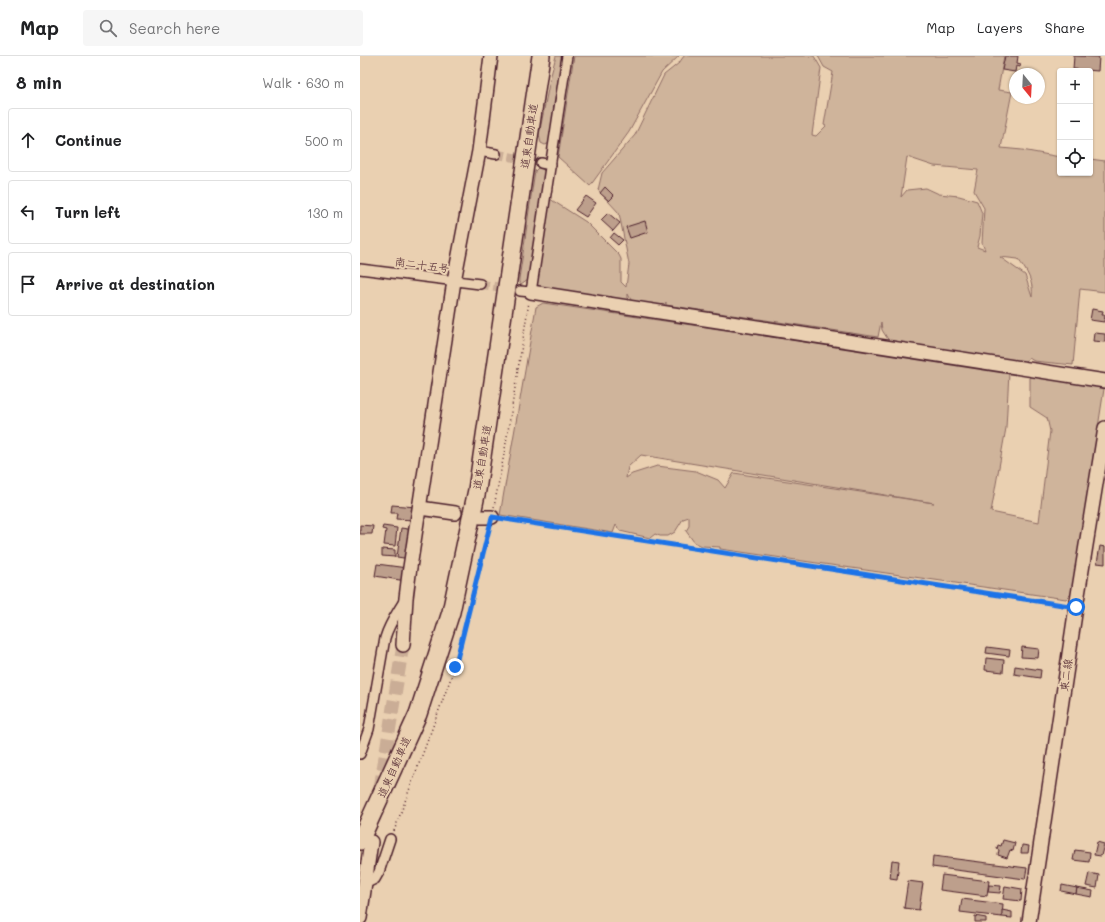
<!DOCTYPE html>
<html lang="en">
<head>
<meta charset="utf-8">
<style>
	:root { --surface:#fff; --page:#f6f6f6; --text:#202124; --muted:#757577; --line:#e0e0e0 }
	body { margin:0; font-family:Mali,"Klee One",sans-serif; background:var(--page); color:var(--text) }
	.controls { position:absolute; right:12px; top:12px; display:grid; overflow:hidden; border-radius:4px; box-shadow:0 1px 3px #0004 }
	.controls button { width:36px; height:36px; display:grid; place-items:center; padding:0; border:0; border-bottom:1px solid var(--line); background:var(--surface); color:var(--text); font:20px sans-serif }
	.compass { position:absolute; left:649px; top:12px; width:36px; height:36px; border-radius:50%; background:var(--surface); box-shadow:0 1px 3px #0004; rotate:162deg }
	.stop { position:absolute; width:12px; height:12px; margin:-9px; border:3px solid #1a73e8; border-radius:50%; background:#fff }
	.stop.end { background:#1a73e8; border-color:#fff; box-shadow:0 1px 4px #0008 }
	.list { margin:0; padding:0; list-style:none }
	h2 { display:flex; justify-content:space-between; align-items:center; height:52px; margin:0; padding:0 16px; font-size:17px }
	h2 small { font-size:13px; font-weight:400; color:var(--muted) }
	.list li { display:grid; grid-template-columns:26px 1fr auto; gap:12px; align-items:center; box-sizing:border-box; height:64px; margin:0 8px 8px; padding:0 8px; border:1px solid var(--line); border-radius:4px }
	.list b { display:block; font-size:15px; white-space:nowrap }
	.list em { font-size:13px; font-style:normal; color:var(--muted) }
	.icon { flex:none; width:22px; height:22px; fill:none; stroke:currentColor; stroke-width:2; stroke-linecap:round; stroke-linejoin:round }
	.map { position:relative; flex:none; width:745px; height:866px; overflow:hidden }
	header { display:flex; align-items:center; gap:24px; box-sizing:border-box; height:56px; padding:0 20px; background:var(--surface); border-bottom:1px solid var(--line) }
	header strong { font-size:19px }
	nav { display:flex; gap:22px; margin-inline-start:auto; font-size:14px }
	.search { width:280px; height:36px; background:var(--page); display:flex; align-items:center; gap:10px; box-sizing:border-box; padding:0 14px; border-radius:4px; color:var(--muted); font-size:15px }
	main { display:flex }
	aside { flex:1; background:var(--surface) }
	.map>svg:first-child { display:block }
	.green { fill:#cfb49b; stroke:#8c6a63; fill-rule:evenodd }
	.building { fill:#bd9f8c; stroke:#4a1f2b }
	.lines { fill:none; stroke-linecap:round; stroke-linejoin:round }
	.street-tunnel { stroke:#caad96; stroke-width:9; stroke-dasharray:9 4.5; stroke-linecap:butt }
	.secondary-tunnel { stroke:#caad96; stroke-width:13; stroke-dasharray:13 6; stroke-linecap:butt }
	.street-casing { stroke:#4a1f2b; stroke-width:12 }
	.secondary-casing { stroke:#4a1f2b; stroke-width:16 }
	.highway-casing { stroke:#4a1f2b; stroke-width:20 }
	.path { stroke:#4a1f2b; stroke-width:1.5; stroke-dasharray:1 3; stroke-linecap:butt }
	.street { stroke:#ead0b1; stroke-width:9 }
	.secondary { stroke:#ead0b1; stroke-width:13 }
	.highway { stroke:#ead0b1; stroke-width:17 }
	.route { stroke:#1a73e8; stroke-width:5 }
	.labels { text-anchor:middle; stroke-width:4; stroke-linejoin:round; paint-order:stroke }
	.street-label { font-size:11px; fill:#4a1f2b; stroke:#ead0b1 }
</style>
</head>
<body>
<header>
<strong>Map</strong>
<div class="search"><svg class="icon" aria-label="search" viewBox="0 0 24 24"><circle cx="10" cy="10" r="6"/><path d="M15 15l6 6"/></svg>Search here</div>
<nav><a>Map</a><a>Layers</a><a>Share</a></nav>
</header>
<main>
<aside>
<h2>8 min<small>Walk · 630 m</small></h2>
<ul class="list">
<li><svg class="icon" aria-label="ahead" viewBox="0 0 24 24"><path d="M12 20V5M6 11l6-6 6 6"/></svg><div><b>Continue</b></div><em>500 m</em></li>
<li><svg class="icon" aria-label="left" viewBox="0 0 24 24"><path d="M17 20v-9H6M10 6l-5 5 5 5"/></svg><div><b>Turn left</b></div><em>130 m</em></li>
<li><svg class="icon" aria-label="arrive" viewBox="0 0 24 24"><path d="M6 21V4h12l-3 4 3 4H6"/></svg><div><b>Arrive at destination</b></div></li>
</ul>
</aside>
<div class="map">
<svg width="745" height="866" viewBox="0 0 745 866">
	<rect width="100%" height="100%" fill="#ead0b1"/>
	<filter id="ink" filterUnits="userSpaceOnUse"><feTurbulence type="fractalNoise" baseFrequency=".025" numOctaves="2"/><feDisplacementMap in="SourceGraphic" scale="8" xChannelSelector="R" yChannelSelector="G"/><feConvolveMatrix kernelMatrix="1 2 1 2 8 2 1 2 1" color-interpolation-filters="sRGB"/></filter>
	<g filter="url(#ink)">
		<g class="green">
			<polygon points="196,0 203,0 190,87 185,89 181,87 179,79 190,23"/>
			<polygon points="214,0 319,0 302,16 269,76 230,130 198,101"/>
			<path d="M324 0H454L461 12 452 79 456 80 466 70 464 69 473 16 464 11 458 0H644L638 34 652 36 641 92 662 94 700 101V117H730V103L745 105V236L720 233 713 309 674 305 669 302 664 306 649 304 529 285 522 274 521 266 518 281 306 249V246L303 252 272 246 268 238V242L262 248 178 231 177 224 190 143 226 166 259 199 261 203V226L266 231 269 208 259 157 238 134 242 117 275 79 304 19 319 7ZM547 101 574 110 618 114 614 135 624 152 622 187 625 194 617 191 620 180 622 157 617 145 599 140 579 138 566 132 547 134 541 141ZM640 201 658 203C667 215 674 226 672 241L665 219Z"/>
			<path d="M178 112 182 113 185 116 168 224 161 229 159 226V223C165 187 169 151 175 115Z"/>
			<path d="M183 247 649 316 646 372 631 456 679 466 690 375 687 362 670 351V320L742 329 744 333 712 537 706 543 360 493V491L342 490 334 486 326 475 329 470V461L323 463 315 476 308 480H300L295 478 290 482 260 475 256 469 253 477 140 459 176 251ZM281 399 574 447 374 417 365 432 358 424 336 415 297 410 272 418 266 422 268 411Z"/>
		</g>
		<g class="building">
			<polygon points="645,0 658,0 657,7 661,8 660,11 656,10 655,16 642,14"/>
			<polygon points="714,0 739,1 738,15 713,13"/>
			<polygon points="245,131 254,140 249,145 240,137"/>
			<polygon points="226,140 236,147 226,161 215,154"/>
			<polygon points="248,157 260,167 253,175 241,164"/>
			<polygon points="285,165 288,176 270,182 266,171"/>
			<polygon points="254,177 263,184 258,189 250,182"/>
			<polygon points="732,253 743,255 742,259 745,259 744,266 730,264"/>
			<polygon points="734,277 745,278 745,286 733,285"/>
			<polygon points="32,449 56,451 54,464 36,463 37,457 31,457"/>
			<polygon points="0,469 13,470 12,478 0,478"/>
			<polygon points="23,470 37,472 35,490 24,489 26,474 22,473"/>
			<polygon points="41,472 54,474 50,503 37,501"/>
			<polygon points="740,490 745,491 745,508 737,507"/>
			<polygon points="22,493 35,494 35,501 22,500"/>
			<polygon points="17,508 47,512 46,525 15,520"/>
			<polygon points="627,591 650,594 649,600 626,597"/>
			<polygon points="662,591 679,593 678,602 661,601"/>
			<polygon points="626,602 644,604 643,616 625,614"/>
			<polygon points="655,610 681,614 680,622 654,618"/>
			<polygon points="643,784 655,787 653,795 650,794 647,802 638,799 639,794 637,793 638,789 641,790"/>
			<polygon points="737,786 744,788 741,800 734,799"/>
			<polygon points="662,789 669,790 668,797 661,797"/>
			<polygon points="715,794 730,796 729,806 713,804"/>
			<polygon points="573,800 667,812 665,823 572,811"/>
			<polygon points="532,804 539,805 537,823 530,822"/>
			<polygon points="729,817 739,819 737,832 726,830"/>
			<polygon points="582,819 629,825 627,840 580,834"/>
			<polygon points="548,825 563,827 559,854 544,852"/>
			<polygon points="629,829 641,830 640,837 628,836"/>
			<polygon points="702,829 717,832 716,838 701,835"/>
			<polygon points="645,830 662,833 661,845 643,843"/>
			<polygon points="717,832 733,835 732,841 716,838"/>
			<polygon points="602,843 643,848 642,861 600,856"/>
			<polygon points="642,854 652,856 652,862 642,861"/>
			<polygon points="615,860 626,862 626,866 615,866"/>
		</g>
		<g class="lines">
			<g class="street-tunnel">
				<polyline points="136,98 181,107"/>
				<polyline points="120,228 151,233"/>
			</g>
			<polyline class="secondary-tunnel" points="20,732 43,589"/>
			<defs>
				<g id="street">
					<polyline points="119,95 136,98"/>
					<polyline points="181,107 191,109"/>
					<polyline points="0,213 120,228"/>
					<polyline points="160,235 171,236 207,0"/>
					<path d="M0 698 9 673 25 582C29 568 37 557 44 545"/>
					<polyline points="5,828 15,823 19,816 30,783"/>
				</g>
				<g id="secondary">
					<polyline points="171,236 745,325"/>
					<polyline points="60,452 95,457"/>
					<polyline points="120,461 132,461"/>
					<polyline points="43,589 46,542 49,518 94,225 119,95 131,0"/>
					<polyline points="0,862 11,786"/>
					<polyline points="669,866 716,551 745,372"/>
				</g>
				<polyline id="highway" points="0,785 58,658 91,556 117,434 181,0"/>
			</defs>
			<use href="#street" class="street-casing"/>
			<use href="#secondary" class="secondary-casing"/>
			<use href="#highway" class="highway-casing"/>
			<g class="path">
				<polyline points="134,451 145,393 169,246"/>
				<polyline points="141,462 705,550"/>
				<polyline points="34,775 95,611 129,472"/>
			</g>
			<use href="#street" class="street"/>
			<use href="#secondary" class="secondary"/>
			<use href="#highway" class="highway"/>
		</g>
	</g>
	<g class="lines" filter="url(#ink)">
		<polyline class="route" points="95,611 132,461 716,551"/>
	</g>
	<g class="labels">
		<g class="street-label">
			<text transform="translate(169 80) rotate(-82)" y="4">道東自動車道</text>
			<text transform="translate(62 209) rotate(8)" y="4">南二十五号</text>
			<text transform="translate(122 401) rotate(-81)" y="4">道東自動車道</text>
			<text transform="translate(706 619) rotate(-82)" y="4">東二線</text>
			<text transform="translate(34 711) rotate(-66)" y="4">道東自動車道</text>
		</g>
	</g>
</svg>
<div class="controls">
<button>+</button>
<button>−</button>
<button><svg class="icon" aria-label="locate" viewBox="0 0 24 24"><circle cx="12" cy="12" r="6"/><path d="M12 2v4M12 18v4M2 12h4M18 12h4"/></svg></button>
</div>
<svg class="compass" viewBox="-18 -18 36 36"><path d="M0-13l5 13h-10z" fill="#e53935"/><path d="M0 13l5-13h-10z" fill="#757577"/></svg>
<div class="stop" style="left:716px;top:551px"></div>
<div class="stop end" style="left:95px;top:611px"></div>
</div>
</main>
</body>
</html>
